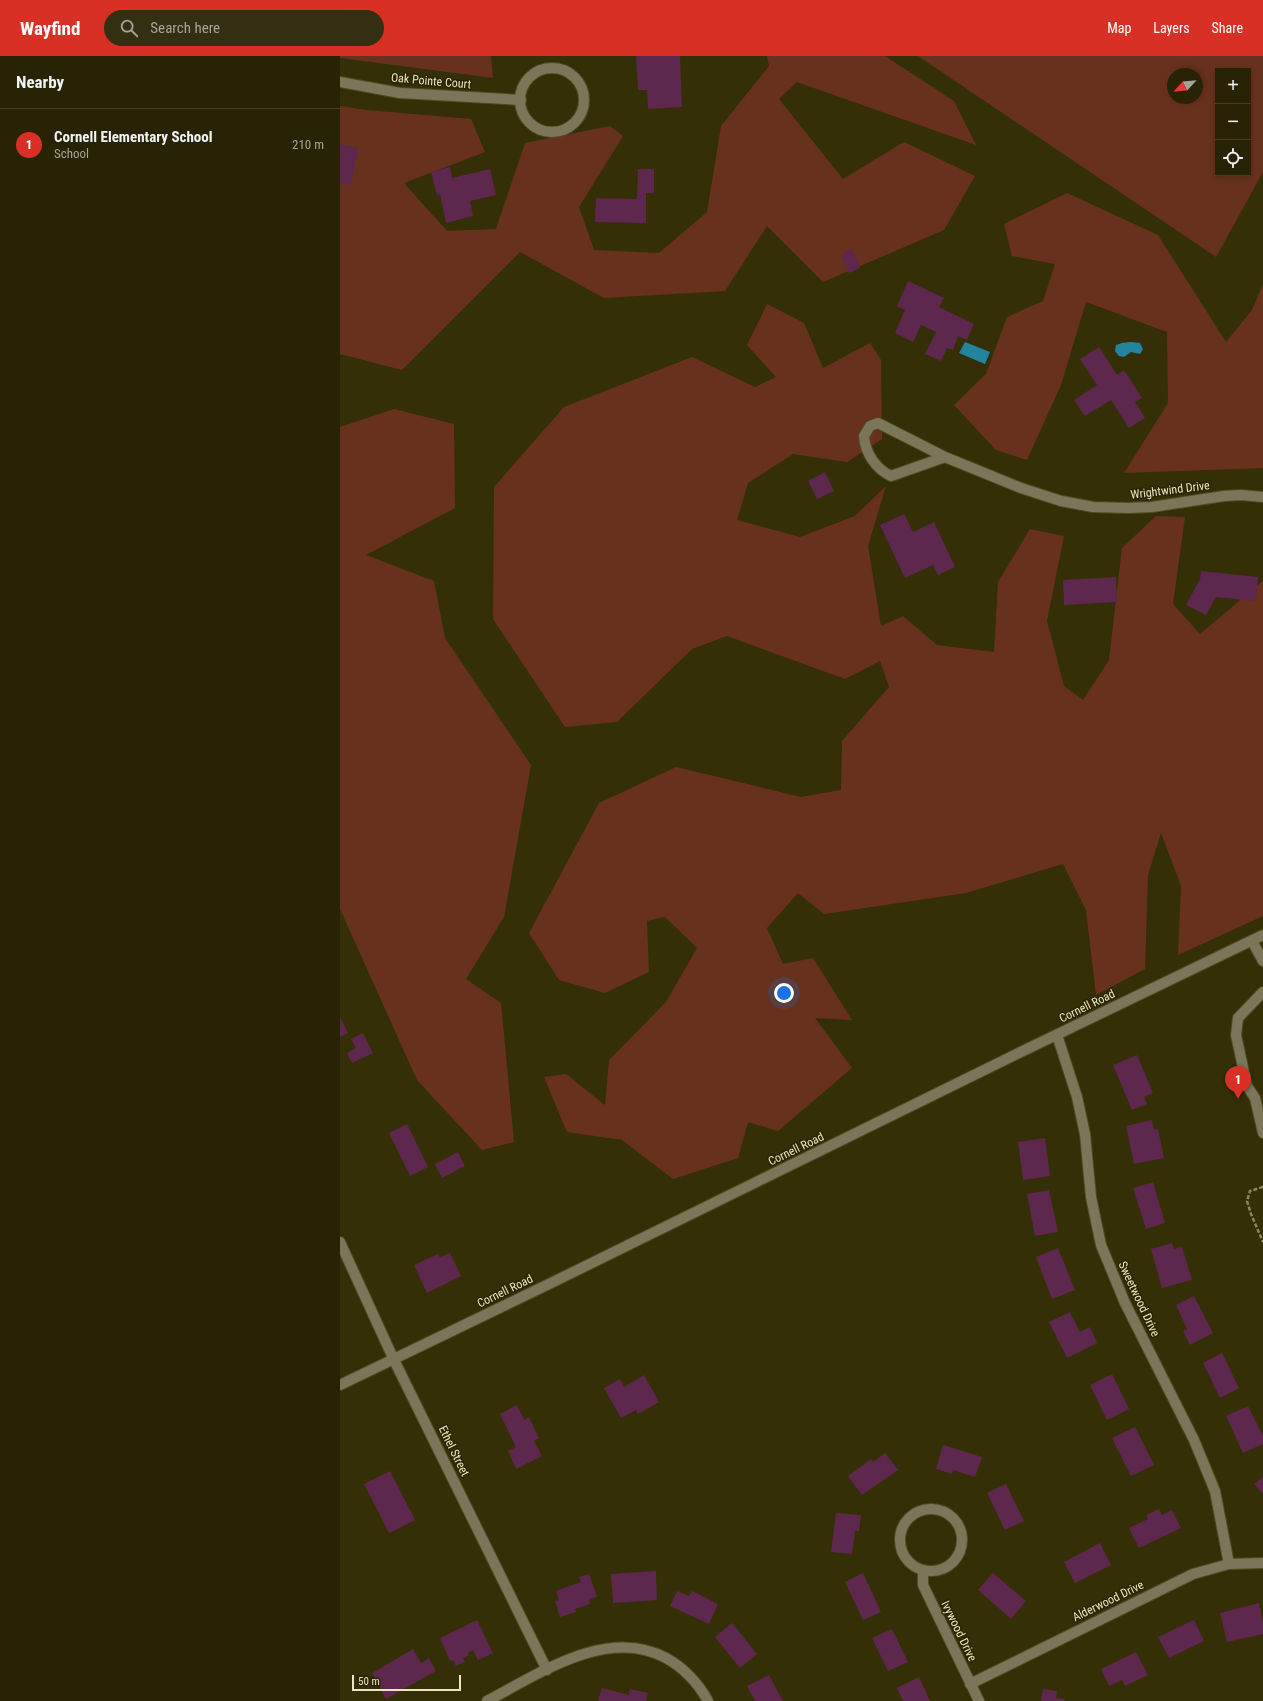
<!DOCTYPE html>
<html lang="en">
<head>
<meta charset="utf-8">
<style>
	:root { --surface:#282305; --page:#342f13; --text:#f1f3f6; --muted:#a5a49a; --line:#444027; --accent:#d93025 }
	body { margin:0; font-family:"Roboto Condensed",sans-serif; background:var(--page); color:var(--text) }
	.controls { position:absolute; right:12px; top:12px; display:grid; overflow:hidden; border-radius:0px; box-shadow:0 2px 6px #0003 }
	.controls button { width:36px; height:36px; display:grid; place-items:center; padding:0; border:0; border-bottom:1px solid var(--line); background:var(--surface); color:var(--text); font:20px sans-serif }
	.compass { position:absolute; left:827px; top:12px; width:36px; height:36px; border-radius:50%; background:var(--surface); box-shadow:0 2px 6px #0003; rotate:244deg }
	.scale { position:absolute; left:12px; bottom:10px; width:109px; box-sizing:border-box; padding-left:4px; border:2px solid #ebe6c2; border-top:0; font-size:11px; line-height:14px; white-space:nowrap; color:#ebe6c2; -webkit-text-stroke:3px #2b2500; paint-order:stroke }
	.you { position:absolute; left:444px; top:937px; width:14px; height:14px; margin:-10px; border:3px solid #fff; border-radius:50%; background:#1a73e8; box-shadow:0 0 0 6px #1a73e833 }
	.badge { display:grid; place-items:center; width:26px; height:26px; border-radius:50%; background:var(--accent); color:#fff; font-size:13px; font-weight:700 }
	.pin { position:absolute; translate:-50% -33px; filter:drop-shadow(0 1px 2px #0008) }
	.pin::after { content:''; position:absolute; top:21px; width:14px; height:12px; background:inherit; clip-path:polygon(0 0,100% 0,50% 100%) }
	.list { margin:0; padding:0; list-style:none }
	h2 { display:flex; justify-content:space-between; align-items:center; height:52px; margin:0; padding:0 16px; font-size:17px }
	h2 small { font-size:13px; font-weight:400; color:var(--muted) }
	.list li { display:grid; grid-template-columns:26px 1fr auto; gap:12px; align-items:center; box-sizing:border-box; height:72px; padding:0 16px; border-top:1px solid var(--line) }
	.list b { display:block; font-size:15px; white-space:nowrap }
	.list p { margin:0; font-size:13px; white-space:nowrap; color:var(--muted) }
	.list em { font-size:13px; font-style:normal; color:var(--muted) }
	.icon { flex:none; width:22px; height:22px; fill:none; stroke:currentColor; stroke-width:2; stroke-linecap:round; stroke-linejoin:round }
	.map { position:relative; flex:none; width:923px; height:1645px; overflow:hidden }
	header { display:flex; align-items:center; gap:24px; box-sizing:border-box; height:56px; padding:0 20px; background:var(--accent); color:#fff }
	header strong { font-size:19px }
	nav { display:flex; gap:22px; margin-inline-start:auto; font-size:14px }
	.search { width:280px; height:36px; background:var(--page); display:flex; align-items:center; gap:10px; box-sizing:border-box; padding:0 14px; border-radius:22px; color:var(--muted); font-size:15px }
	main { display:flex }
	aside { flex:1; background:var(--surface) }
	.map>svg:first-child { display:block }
	.green { fill:#68311d; fill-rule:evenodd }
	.water { fill:#23849e }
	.building { fill:#5e274d }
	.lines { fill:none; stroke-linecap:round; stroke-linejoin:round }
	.minor-casing { stroke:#524c25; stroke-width:12 }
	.path { stroke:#8c8660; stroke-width:2.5; stroke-dasharray:4 2; stroke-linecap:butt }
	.minor { stroke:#7b7659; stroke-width:10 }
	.labels { text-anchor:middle; stroke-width:3; stroke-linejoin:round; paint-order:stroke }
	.street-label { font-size:12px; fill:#ebe6c2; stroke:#2b2500 }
</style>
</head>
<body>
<header>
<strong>Wayfind</strong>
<div class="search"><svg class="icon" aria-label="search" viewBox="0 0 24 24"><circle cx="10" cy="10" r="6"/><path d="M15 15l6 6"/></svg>Search here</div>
<nav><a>Map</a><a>Layers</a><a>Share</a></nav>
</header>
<main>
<aside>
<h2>Nearby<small></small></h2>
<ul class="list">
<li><span class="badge">1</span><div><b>Cornell Elementary School</b><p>School</p></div><em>210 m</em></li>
</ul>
</aside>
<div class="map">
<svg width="923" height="1645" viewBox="0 0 923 1645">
	<rect width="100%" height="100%" fill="#352f07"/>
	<g class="green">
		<polygon points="0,0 151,0 153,22 0,2"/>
		<polygon points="427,0 545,0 614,45 636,89 457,26 439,43 503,123 564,86 635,120 604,174 483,226 427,170 385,235 264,242 180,196 62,314 0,298 0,50 26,54 131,63 145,96 64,127 107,175 156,173 185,87 270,70 283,80 239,151 254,194 319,197 367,156 381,70 429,10"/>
		<path d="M578 0H923V116L876 201ZM878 15H908V117H878ZM833 18H857V42H833Z"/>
		<polygon points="727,137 818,179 886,286 912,254 923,228 923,412 784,417 828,347 827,276 746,246 721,329 687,404 656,394 614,349 646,318 667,261 703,245 715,208 672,200 664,168"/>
		<polygon points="427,248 464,267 483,312 530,287 541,304 542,383 507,406 453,398 408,427 397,464 460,481 515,460 546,430 528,490 541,570 563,560 597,589 654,596 658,526 690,473 724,480 707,565 724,630 743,644 769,604 782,492 816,460 845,461 833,548 860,578 923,525 923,860 838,899 841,830 821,777 808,819 805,913 756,939 746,854 723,808 626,837 484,858 458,837 427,872 443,908 473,902 512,964 475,962 512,1012 438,1075 408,1066 398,1102 333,1123 282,1084 227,1076 204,1021 226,1018 265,1049 269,1004 326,946 357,892 325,861 307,865 309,916 265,937 219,924 189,877 259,747 336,711 461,741 501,734 502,685 549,631 540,605 505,623 387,580 352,593 277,666 225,671 153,563 154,431 224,351 352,301 415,331 436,321 407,289"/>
		<polygon points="54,353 114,368 115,452 26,499 94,525 105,582 191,709 164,861 126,923 161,947 174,1086 142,1094 77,1024 0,853 0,371"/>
	</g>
	<g class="water">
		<polygon points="625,286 650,296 645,308 619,297"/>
		<polygon points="791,286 800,287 803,293 800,298 791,296 784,301 779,300 775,295 776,289 782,287"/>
	</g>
	<g class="building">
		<polygon points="296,0 340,0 342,51 308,53 307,34 298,34"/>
		<polygon points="0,88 18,92 11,129 0,127"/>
		<polygon points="110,111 112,122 150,113 156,139 130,145 133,160 106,167 100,138 97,139 91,116"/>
		<polygon points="298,113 314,113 314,137 306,137 306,167 255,166 256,142 297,143"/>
		<polygon points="512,193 520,212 509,217 501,199"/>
		<polygon points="568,225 604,242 599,251 634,268 627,284 618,280 613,294 607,292 601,305 585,298 596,276 581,269 573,286 555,277 565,254 557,250"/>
		<polygon points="759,291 777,319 784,314 802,342 795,346 805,362 789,372 771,344 745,360 734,344 757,329 740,303"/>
		<polygon points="485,416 494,435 477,443 468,425"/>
		<polygon points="564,458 573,476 594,466 615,511 598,519 593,509 565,522 540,469"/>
		<polygon points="861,515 918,521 916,545 876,541 866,559 846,549 860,523"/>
		<polygon points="776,521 777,546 724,549 723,524"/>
		<polygon points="0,961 8,977 0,981"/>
		<polygon points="23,977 33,997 12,1007 7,997 16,992 11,983"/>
		<polygon points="797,999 813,1037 804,1041 807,1048 792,1054 773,1009"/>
		<polygon points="812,1064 814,1074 818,1073 824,1102 794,1108 786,1070"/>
		<polygon points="67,1068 88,1111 70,1120 49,1077"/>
		<polygon points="705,1082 710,1120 683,1124 678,1086"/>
		<polygon points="118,1096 125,1110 102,1122 95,1108"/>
		<polygon points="813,1126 825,1167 806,1173 793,1132"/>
		<polygon points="709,1134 718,1176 695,1180 687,1138"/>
		<polygon points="832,1187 834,1193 842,1191 852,1224 822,1232 811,1193"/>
		<polygon points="718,1192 735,1234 712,1243 696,1201"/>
		<polygon points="110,1197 121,1220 87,1237 74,1209 98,1198 100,1201"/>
		<polygon points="854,1240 873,1277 850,1289 843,1275 847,1273 836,1249"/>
		<polygon points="730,1256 740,1276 750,1271 757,1287 727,1302 709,1266"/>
		<polygon points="882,1297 899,1332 880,1342 863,1307"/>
		<polygon points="772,1318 789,1353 767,1364 750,1329"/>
		<polygon points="304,1319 319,1346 298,1358 296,1354 281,1362 264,1332 280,1323 284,1331"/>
		<polygon points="177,1349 184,1364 189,1361 199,1382 194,1385 202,1400 176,1413 168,1395 176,1391 160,1358"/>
		<polygon points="908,1350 923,1380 923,1388 903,1397 886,1360"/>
		<polygon points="795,1371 814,1409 791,1420 772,1382"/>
		<polygon points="603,1389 642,1401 635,1421 613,1414 612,1418 596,1413"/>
		<polygon points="545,1397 558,1414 522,1439 508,1420 531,1403 533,1406"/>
		<polygon points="50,1415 75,1464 49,1477 24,1428"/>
		<polygon points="923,1421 923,1438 914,1428"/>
		<polygon points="666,1428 684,1465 665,1474 647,1437"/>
		<polygon points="819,1453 822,1459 832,1454 841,1472 799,1492 789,1472 808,1463 806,1459"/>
		<polygon points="496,1457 521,1459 519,1475 515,1475 512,1498 491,1496"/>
		<polygon points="760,1487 771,1509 735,1527 724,1506"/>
		<polygon points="316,1515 317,1544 273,1547 271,1518"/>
		<polygon points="523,1517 541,1556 523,1564 505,1526"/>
		<polygon points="653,1517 686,1545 671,1563 638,1534"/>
		<polygon points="249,1518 257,1541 249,1543 250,1548 235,1553 236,1556 220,1561 215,1545 219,1544 216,1535 241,1526 239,1521"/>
		<polygon points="337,1535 349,1540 352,1535 378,1548 369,1568 330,1550"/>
		<polygon points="919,1547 923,1567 923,1578 887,1586 880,1557"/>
		<polygon points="137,1564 153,1597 138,1604 133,1594 128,1597 129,1599 123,1602 125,1606 116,1610 113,1604 110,1605 100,1582"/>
		<polygon points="854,1564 864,1585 829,1602 818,1581"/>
		<polygon points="392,1567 417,1598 400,1612 375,1581"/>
		<polygon points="552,1573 568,1606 548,1615 532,1582"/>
		<polygon points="73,1593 81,1607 89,1602 96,1615 46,1643 32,1617"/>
		<polygon points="796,1596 808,1619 785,1630 782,1624 769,1630 761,1613"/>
		<polygon points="429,1619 443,1645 415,1645 407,1630"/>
		<polygon points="579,1621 590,1645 563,1645 557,1632"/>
		<polygon points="262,1632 289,1639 290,1633 308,1637 306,1645 258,1645"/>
		<polygon points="703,1633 717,1635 716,1642 725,1643 724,1645 701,1645"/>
	</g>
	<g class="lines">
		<defs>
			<g id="minor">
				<circle cx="212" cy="44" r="32"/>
				<polyline points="0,26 60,37 181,44"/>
				<path d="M605 401 551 420C536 413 525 397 524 380L530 370 538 367 605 401 681 432 721 445 753 451 788 452 812 451 884 440 901 439 923 441"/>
				<polyline points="912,885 923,905"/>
				<polyline points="923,936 898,962 896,979 907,1030 915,1042 923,1077"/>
				<polyline points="717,979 737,1041 745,1078 751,1141 761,1189 785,1247 854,1384 875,1435 889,1508"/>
				<polyline points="0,1186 54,1304 207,1614"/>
				<polyline points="0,1329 209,1228 687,993 923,879"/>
				<circle cx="591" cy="1484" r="31"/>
				<polyline points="583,1514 583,1529 639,1645"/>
				<polyline points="630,1628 853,1518 889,1508 923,1507"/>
				<path d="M147 1645C199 1618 267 1570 326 1602 344 1612 358 1627 368 1645"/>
			</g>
		</defs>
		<use href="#minor" class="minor-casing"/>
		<polyline class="path" points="923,1131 910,1135 907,1145 911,1158 923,1186"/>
		<use href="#minor" class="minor"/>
	</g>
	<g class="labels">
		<g class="street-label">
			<text transform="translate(91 25) rotate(5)" y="4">Oak Pointe Court</text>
			<text transform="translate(830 434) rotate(-7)" y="4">Wrightwind Drive</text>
			<text transform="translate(747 950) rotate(-26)" y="4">Cornell Road</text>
			<text transform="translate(456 1093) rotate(-26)" y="4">Cornell Road</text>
			<text transform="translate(165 1235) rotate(-26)" y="4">Cornell Road</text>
			<text transform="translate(799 1243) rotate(65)" y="4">Sweetwood Drive</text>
			<text transform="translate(114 1395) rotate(64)" y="4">Ethel Street</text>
			<text transform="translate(768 1545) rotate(-26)" y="4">Alderwood Drive</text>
			<text transform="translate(619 1575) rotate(64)" y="4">Ivywood Drive</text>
		</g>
	</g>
</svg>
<div class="controls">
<button>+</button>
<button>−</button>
<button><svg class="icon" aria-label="locate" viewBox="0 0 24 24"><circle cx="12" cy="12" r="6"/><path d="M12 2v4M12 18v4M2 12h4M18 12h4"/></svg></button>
</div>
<svg class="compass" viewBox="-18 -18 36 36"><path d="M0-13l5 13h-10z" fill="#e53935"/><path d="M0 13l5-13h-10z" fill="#a5a49a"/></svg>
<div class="scale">50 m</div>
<div class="you"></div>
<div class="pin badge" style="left:898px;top:1043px">1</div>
</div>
</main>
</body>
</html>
